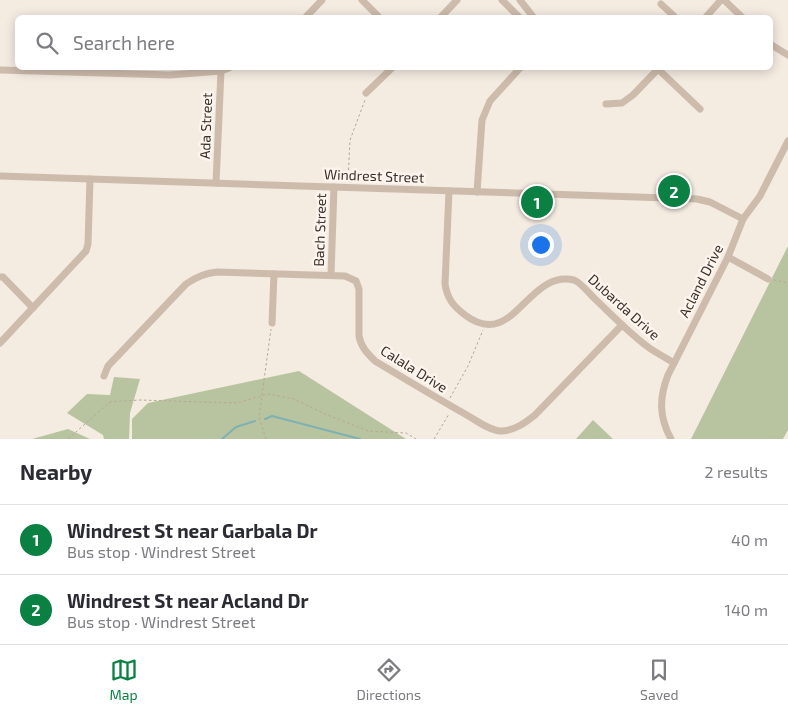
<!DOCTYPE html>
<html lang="en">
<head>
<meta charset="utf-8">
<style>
	:root { --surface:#fff; --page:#f2f2f3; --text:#2b2b33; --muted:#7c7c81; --line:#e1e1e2; --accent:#0b8043 }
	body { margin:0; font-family:"Exo 2",sans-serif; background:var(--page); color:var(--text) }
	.you { position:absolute; left:540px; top:244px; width:18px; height:18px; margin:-12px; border:4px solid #fff; border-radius:50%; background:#1a73e8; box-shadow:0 0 0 8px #1a73e833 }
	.badge { display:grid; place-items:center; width:32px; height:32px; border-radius:50%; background:var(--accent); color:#fff; font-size:16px; font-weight:700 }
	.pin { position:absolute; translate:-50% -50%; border:2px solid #fff; box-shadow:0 1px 5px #0006 }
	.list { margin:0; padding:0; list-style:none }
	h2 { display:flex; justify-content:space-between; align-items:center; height:65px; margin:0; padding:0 20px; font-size:21px }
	h2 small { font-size:16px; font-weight:400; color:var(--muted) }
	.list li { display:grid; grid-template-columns:32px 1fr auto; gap:15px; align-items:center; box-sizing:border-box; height:70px; padding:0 20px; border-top:1px solid var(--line) }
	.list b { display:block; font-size:19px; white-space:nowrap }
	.list p { margin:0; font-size:16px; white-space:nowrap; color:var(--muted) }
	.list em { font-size:16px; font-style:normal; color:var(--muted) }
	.icon { flex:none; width:28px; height:28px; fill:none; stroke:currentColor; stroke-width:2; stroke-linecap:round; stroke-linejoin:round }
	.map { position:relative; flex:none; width:788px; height:439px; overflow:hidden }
	.search { position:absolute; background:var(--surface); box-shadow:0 2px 12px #0003; left:15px; right:15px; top:15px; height:55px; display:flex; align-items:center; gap:12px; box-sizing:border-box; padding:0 18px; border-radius:8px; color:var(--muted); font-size:19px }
	.sheet { height:205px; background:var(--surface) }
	nav { display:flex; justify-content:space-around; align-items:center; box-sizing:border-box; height:70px; border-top:1px solid var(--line); background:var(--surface); font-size:14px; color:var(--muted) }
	nav a { display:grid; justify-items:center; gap:2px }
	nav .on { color:var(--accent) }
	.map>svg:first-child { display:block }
	.green { fill:#b8c4a0 }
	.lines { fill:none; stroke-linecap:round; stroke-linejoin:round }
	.stream { stroke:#7fb0b2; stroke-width:2 }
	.path { stroke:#b9a596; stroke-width:1; stroke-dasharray:2.5 2.5; stroke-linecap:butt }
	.minor { stroke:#cdbbac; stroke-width:7 }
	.labels { text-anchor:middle; stroke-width:5; stroke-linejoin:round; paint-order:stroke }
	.street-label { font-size:14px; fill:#3b302b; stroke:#fbf5ee }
</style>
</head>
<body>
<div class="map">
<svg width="788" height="439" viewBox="0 0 788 439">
	<rect width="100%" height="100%" fill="#f4ebe1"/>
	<g class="green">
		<polygon points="788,246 788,430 783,439 691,439"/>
		<polygon points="299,371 406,439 132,439 132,419 148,403"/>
		<polygon points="114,377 140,379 130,413 129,439 104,439 103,435 67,413 87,394 110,395"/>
		<polygon points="593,420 613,439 576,439"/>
		<polygon points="68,429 90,439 32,439"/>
	</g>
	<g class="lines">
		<g class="stream">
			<polyline points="265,419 272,416 360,439"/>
			<polyline points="222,439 236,427 255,421"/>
		</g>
		<g class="path">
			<polyline points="348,180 350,140 365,100"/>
			<polyline points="774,280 788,283"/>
			<polyline points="450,398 468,366 483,330"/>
			<polyline points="68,439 110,402 139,400 237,403 268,394 294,399 325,414 368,431 406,433 416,439"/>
			<polyline points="266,439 259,417 271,329"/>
			<polyline points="434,439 449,414"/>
		</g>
		<g class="minor">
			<polyline points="362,0 380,18"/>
			<polyline points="502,0 520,18"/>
			<polyline points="520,0 534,18"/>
			<polyline points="724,0 743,18"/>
			<polyline points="661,4 676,18"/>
			<polyline points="305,18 322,0"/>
			<polyline points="440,18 457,0"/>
			<polyline points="705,18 721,0"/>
			<polyline points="770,44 788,55"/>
			<polyline points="658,69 700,109"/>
			<polyline points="0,70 170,75 221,71 229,68"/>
			<polyline points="366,93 392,68"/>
			<polyline points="606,104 622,103 633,95 659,68"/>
			<polyline points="0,176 697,199 710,202 743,219"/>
			<polyline points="216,183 221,71"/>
			<path d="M449 191 445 284C447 298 453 306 465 315 514 352 527 269 574 280 580 282 588 292 594 298 611 314 628 332 648 347 656 353 665 357 674 363"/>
			<polyline points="477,192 482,120 490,101 520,68"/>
			<polyline points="728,257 768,279"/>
			<polyline points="331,275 334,187"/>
			<polyline points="0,277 3,277 33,308"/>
			<polyline points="272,323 274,274"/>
			<polyline points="0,343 86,251 88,244 90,179"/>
			<path d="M104 376 108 366 186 284C196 277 205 273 217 272L345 276 356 281 359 289V336C361 347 367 353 375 361 405 379 435 397 465 414 476 420 488 430 500 431 514 431 525 423 535 415L622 325"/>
			<path d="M671 439C659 417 659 398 668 375L728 257 743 219 760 196 788 141"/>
		</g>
	</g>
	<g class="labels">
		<g class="street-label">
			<text transform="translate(206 126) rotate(-88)" y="5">Ada Street</text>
			<text transform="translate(374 176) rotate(2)" y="5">Windrest Street</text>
			<text transform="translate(320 230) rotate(-88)" y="5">Bach Street</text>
			<text transform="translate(701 281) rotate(-63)" y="5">Acland Drive</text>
			<text transform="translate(624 307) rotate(42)" y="5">Dubarda Drive</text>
			<text transform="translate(414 369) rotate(32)" y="5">Calala Drive</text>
		</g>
	</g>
</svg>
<div class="you"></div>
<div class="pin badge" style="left:537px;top:202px">1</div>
<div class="pin badge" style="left:674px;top:191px">2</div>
<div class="search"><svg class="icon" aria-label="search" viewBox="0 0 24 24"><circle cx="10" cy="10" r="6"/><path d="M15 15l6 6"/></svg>Search here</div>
</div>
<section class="sheet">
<h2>Nearby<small>2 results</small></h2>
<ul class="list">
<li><span class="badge">1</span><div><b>Windrest St near Garbala Dr</b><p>Bus stop · Windrest Street</p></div><em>40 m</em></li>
<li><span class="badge">2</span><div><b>Windrest St near Acland Dr</b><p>Bus stop · Windrest Street</p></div><em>140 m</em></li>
</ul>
</section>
<nav>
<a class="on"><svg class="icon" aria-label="map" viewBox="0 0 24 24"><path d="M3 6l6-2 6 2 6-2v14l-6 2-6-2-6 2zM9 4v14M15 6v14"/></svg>Map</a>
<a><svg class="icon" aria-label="directions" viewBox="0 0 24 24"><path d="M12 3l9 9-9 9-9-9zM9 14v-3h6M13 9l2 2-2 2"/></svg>Directions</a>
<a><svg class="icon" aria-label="saved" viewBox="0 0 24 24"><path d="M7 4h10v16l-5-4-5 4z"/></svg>Saved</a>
</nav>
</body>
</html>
